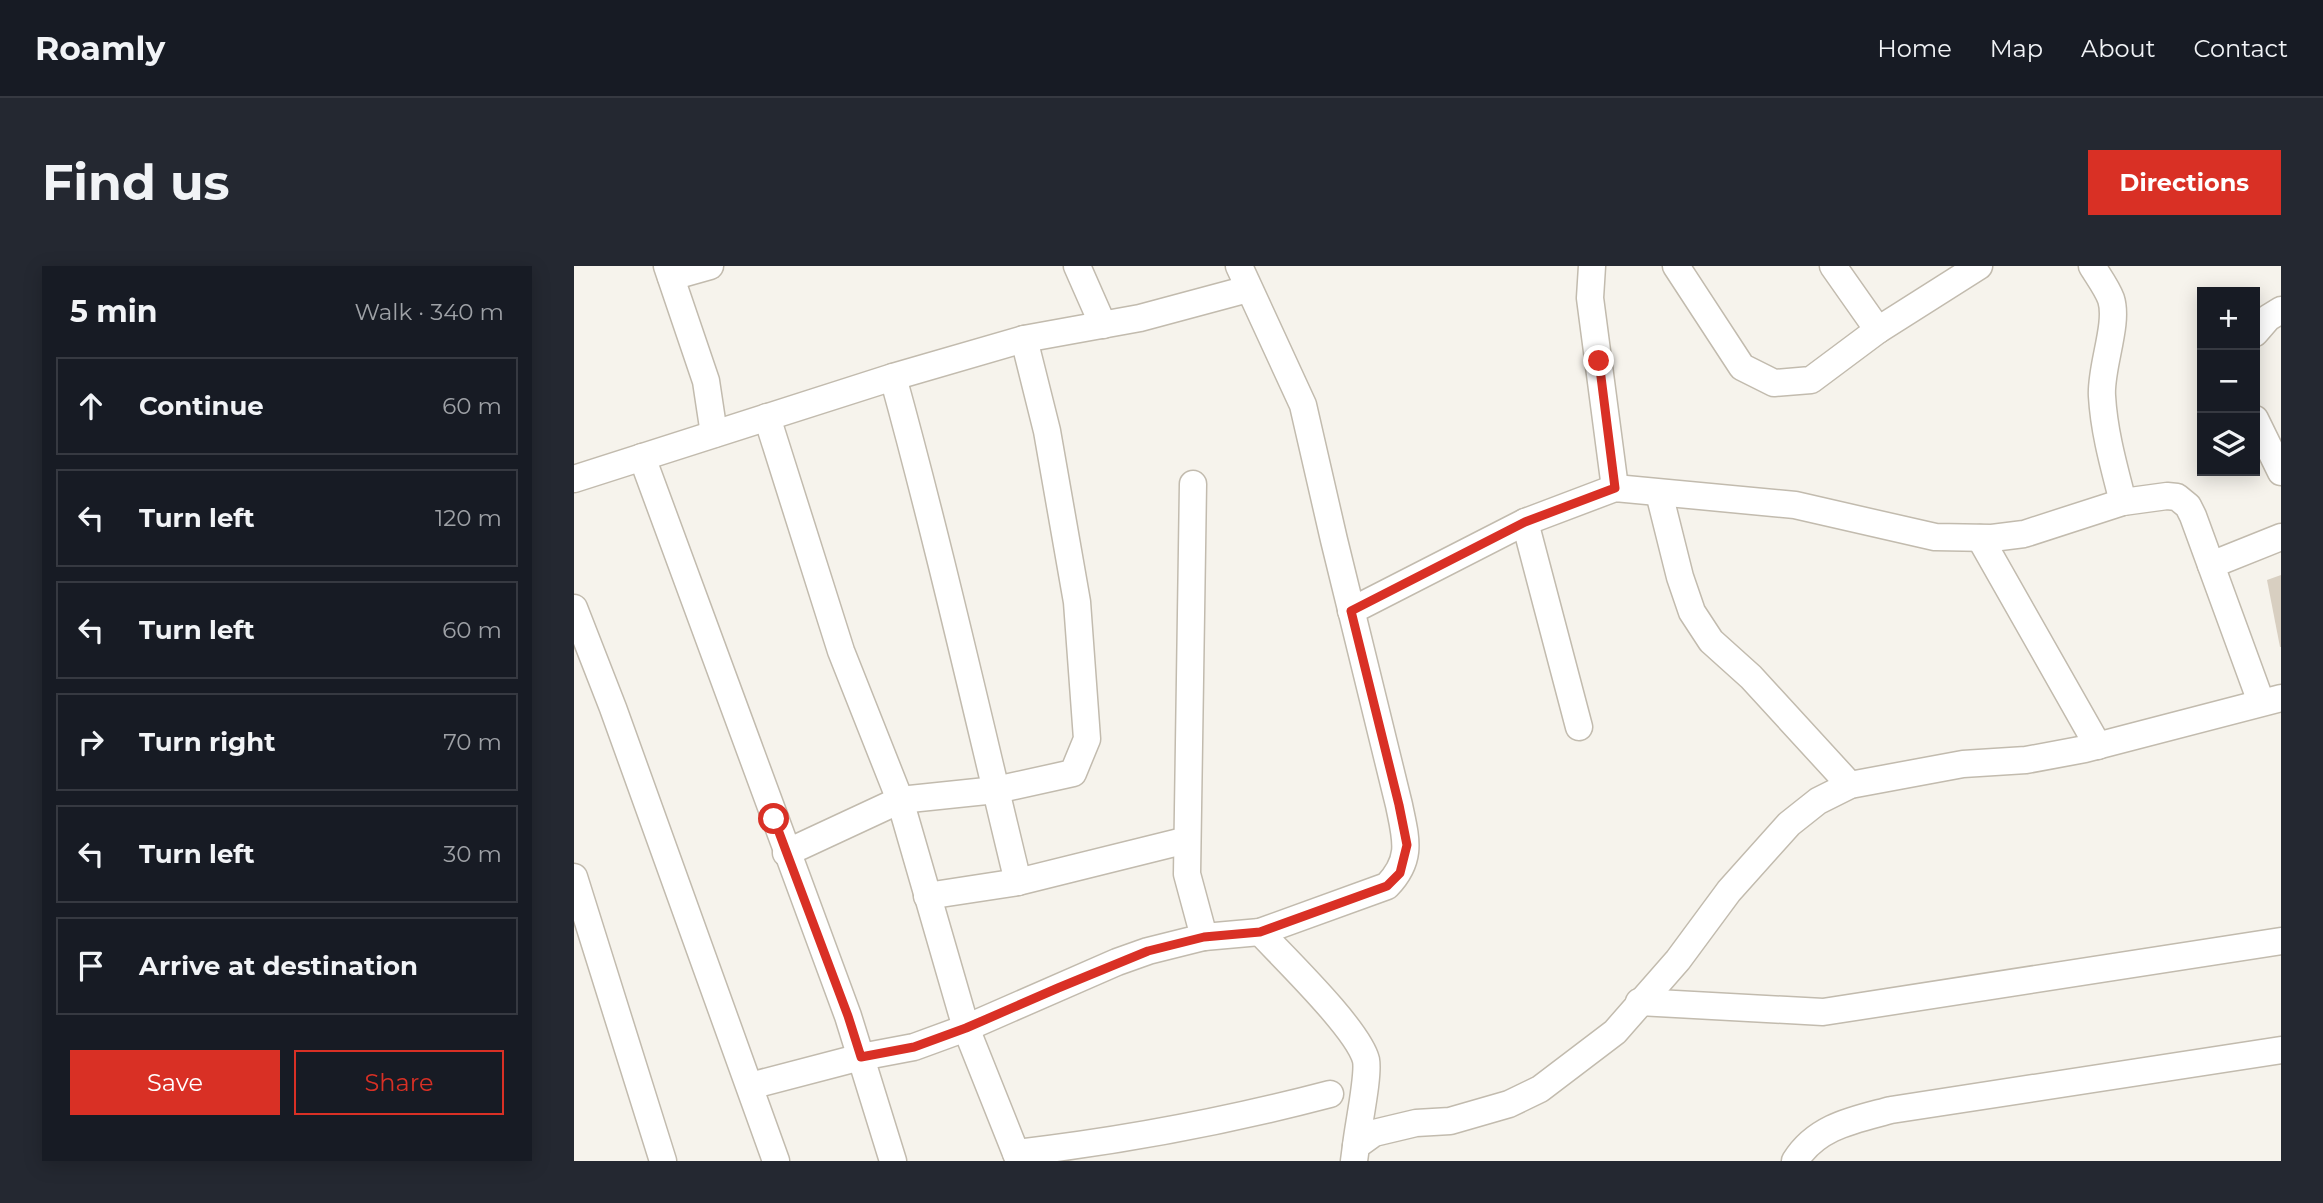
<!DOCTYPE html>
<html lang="en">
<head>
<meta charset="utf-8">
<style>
	:root { --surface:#171b24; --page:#242831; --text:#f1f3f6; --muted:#9ea1a6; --line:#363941; --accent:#d93025 }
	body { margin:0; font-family:Montserrat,sans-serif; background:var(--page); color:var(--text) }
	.controls { position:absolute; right:21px; top:21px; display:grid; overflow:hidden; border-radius:0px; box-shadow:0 4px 18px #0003 }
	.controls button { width:63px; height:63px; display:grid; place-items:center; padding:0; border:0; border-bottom:2px solid var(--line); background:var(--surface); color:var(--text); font:35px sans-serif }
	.stop { position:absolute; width:21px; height:21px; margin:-16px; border:5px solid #d93025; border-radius:50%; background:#fff }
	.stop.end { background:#d93025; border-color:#fff; box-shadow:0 2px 7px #0008 }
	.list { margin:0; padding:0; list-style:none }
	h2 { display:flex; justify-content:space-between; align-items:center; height:91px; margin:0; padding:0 28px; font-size:30px }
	h2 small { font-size:23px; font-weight:400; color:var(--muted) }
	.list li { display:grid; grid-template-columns:46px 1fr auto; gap:21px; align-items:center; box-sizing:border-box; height:98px; margin:0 14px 14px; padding:0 14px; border:2px solid var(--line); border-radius:0px }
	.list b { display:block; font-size:26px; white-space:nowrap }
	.list em { font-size:23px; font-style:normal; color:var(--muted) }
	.actions { display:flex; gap:14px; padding:21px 28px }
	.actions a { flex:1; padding:16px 0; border:2px solid var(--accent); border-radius:0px; text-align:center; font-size:24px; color:var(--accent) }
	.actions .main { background:var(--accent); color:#fff }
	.icon { flex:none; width:38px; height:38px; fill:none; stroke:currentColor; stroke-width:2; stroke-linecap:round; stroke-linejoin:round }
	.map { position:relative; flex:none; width:1707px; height:895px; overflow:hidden; border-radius:0px }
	header { display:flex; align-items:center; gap:42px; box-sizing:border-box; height:98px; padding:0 35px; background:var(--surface); border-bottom:2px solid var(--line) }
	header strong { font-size:33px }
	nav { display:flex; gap:38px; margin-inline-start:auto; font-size:24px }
	.intro { display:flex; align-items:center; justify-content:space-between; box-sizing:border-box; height:168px; padding:0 42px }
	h1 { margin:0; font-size:49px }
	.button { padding:18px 32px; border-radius:0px; background:var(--accent); color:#fff; font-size:24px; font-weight:700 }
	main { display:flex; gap:42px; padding:0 42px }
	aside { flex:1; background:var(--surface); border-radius:0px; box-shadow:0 4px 18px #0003 }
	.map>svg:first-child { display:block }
	.building { fill:#d8cfc1 }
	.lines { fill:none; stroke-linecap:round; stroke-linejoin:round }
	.street-casing { stroke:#c2bbae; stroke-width:29 }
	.street { stroke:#fff; stroke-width:26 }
	.route { stroke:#d93025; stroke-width:9 }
</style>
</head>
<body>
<header>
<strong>Roamly</strong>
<nav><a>Home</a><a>Map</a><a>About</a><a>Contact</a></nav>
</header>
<div class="intro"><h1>Find us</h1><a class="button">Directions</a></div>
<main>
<aside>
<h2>5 min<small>Walk · 340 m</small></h2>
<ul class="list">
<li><svg class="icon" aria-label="ahead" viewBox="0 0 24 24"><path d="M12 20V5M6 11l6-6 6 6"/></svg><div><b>Continue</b></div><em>60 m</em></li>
<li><svg class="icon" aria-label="left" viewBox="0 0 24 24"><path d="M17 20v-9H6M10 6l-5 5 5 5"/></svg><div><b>Turn left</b></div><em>120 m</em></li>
<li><svg class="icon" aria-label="left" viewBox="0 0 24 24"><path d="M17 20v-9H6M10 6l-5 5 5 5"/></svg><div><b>Turn left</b></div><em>60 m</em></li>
<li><svg class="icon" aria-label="right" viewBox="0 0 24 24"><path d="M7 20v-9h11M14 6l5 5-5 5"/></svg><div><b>Turn right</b></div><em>70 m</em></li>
<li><svg class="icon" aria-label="left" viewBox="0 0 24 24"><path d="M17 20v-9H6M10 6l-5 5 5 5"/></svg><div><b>Turn left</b></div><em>30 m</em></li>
<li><svg class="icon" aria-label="arrive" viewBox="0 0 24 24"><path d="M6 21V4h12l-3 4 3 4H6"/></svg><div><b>Arrive at destination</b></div></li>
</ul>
<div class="actions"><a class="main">Save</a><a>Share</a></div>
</aside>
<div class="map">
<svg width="1707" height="895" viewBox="0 0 1707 895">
	<rect width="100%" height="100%" fill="#f6f3ec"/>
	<polygon class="building" points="1707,309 1707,381 1706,381 1693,314"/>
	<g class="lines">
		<defs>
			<g id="street">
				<polyline points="93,0 132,115 140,168"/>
				<polyline points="503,0 529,59"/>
				<polyline points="1018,0 1016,32 1041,222"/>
				<polyline points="1102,0 1168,101 1200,117 1237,114 1304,64 1259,0"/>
				<path d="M1518 0C1524 10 1533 22 1537 33 1545 58 1526 102 1528 130 1530 166 1540 201 1549 236"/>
				<polyline points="97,11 136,0"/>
				<polyline points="1304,64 1405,0"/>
				<polyline points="1681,67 1694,52 1707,44"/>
				<path d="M319 111C365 278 403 447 444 616"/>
				<polyline points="193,151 267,385 326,534 392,762 445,895"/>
				<polyline points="1681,153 1707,206"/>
				<polyline points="68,191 274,750 319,895"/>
				<polyline points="0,213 319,111 450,73 566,52 674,23"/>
				<polyline points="619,218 613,608 630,671"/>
				<polyline points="1085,227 1106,311 1118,346 1137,375 1177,411 1276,519"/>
				<polyline points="951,256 1005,461"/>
				<polyline points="1406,272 1524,480"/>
				<polyline points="1637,299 1707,271"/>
				<polyline points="0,342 39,442 202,895"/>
				<polyline points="777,345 951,256 1041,222 1221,239 1361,271 1418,272 1450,268 1549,236 1593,230 1603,231 1614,240 1619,250 1687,436"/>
				<polyline points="212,587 326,534 422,524 499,507 513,473 503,336 473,165 450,73"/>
				<polyline points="0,611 89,895"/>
				<polyline points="353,630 444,616 613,574"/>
				<path d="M686 666C710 692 784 763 792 794 795 810 784 860 782 880"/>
				<polyline points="1065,736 1249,746 1707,675"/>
				<path d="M176 820 287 791 340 781 392 762 543 696 574 685 630 671 686 666 813 620C839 593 832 573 825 539L760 274 729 139 665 0"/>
				<path d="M442 887C547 875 653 855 756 828"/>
				<polyline points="780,895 782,880 800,867 842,857 876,855 935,838 966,823 1041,766 1104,694 1155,625 1215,558 1244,535 1276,519 1389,498 1452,494 1511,483 1707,432"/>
				<path d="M1221 895C1243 860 1280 854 1317 844L1707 784"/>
			</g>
		</defs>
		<use href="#street" class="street-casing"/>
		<use href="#street" class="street"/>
	</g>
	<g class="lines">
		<polyline class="route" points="200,553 274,750 287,791 340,781 392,762 484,722 574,685 630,671 686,666 813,620 826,607 833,579 825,539 777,345 951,256 1041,222 1025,95"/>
	</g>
</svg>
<div class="controls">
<button>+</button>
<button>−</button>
<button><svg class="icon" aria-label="layers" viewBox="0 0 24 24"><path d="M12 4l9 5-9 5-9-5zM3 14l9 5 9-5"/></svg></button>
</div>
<div class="stop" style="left:200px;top:553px"></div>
<div class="stop end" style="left:1025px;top:95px"></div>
</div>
</main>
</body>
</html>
